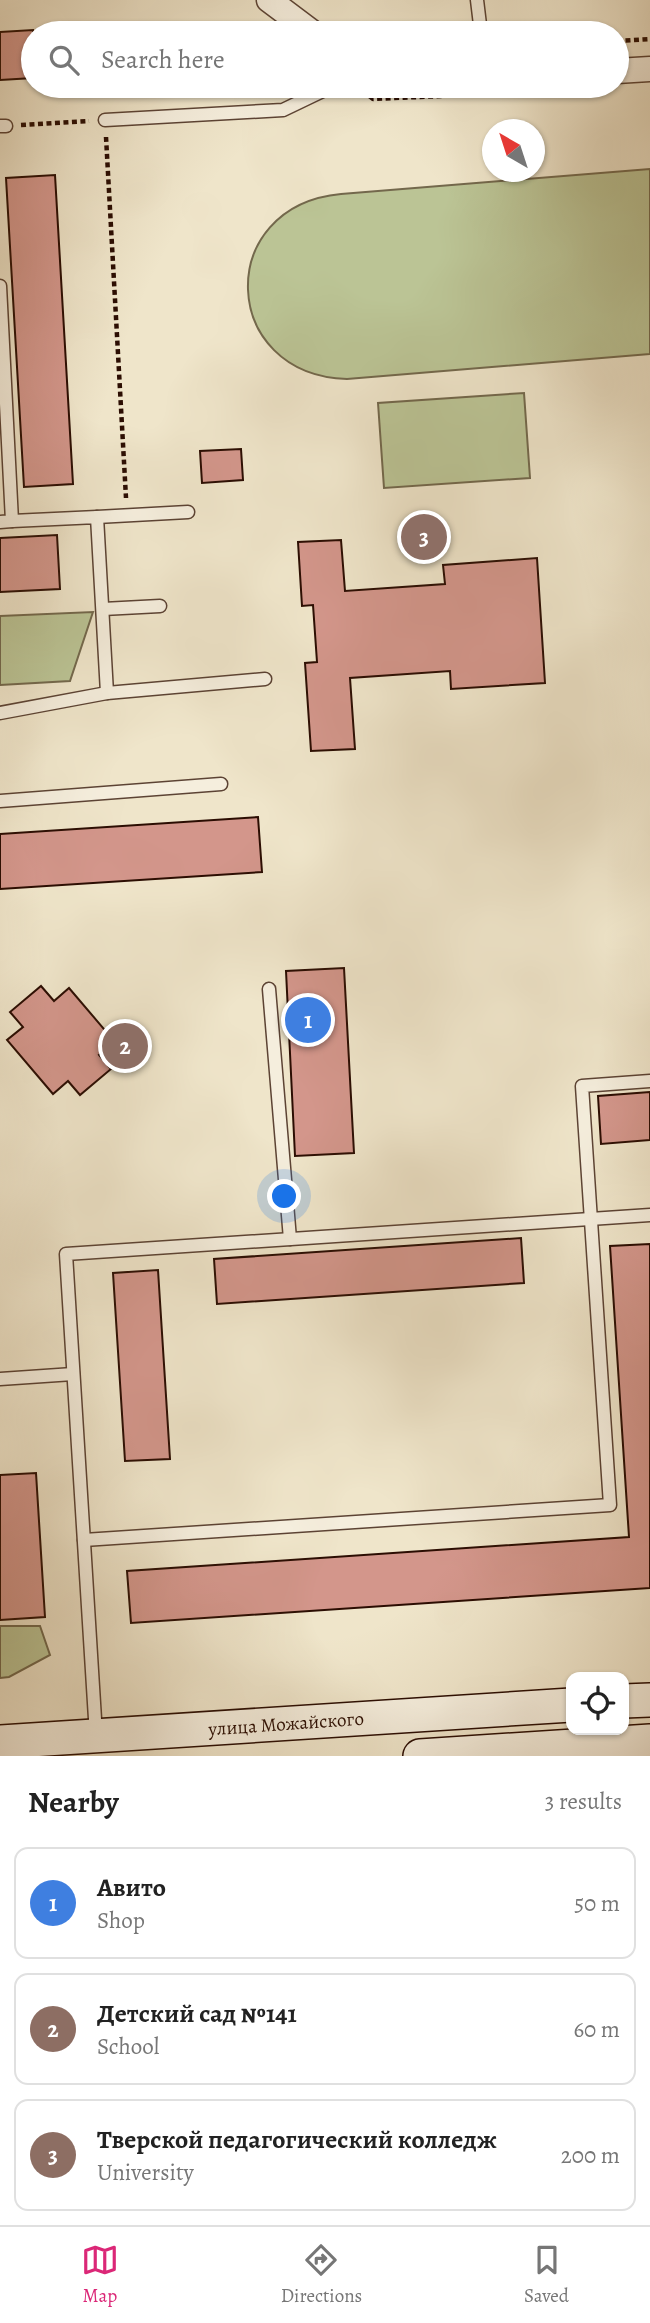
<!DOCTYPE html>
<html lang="en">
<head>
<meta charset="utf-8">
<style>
	:root { --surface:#fff; --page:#f6f6f6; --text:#222; --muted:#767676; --line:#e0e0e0; --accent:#db2777 }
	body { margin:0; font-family:Alegreya,serif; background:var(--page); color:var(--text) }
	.controls { position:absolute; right:21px; bottom:21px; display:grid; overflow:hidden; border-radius:14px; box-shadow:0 2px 5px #0004 }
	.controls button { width:63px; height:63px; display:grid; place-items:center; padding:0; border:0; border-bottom:2px solid var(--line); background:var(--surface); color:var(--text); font:35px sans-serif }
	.compass { position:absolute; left:482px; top:119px; width:63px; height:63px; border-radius:50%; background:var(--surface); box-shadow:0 2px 5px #0004; rotate:321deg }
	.you { position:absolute; left:285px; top:1197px; width:24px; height:24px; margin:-18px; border:5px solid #fff; border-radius:50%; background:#1a73e8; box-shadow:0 0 0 10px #1a73e833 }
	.badge { display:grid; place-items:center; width:46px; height:46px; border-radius:50%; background:var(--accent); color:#fff; font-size:23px; font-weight:700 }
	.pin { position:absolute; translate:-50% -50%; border:4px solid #fff; box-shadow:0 2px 7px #0006 }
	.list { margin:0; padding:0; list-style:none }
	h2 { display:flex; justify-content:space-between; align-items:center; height:91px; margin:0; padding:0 28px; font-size:30px }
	h2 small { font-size:23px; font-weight:400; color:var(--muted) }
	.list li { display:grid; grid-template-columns:46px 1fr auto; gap:21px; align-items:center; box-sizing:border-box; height:112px; margin:0 14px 14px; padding:0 14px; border:2px solid var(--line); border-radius:14px }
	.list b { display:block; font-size:26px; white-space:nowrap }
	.list p { margin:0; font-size:23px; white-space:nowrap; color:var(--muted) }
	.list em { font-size:23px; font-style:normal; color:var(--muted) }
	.icon { flex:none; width:38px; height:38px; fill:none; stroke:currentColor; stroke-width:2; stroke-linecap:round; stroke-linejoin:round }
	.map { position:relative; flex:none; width:650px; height:1756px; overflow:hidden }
	.search { position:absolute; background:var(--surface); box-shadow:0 2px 5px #0004; left:21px; right:21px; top:21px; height:77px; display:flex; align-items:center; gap:18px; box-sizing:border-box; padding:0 24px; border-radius:38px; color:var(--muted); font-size:26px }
	.sheet { height:469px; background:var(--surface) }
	nav { display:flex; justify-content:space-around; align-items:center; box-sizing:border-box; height:98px; border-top:2px solid var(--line); background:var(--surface); font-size:19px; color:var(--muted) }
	nav a { display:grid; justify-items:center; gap:4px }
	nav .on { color:var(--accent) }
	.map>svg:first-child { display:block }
	.green { fill:#bbc495; stroke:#73684c; stroke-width:2 }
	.building { fill:#d3968b; stroke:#2b0d02; stroke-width:2 }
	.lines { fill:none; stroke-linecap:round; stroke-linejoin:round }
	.service-casing { stroke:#5c4334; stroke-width:15 }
	.minor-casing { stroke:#5c4334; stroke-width:27 }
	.secondary-casing { stroke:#2b0d02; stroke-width:36 }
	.path { stroke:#2b0d02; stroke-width:4.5; stroke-dasharray:5 3.5; stroke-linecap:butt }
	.service { stroke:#f5eedd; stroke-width:12 }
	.minor { stroke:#f5eedd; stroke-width:24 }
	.secondary { stroke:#f5eedd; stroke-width:33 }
	.labels { text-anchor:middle; stroke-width:5; stroke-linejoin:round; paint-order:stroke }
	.street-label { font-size:19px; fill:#2b0d02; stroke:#f5eedd }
</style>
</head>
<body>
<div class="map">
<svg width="650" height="1756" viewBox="0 0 650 1756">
	<rect width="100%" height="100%" fill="#efe5ca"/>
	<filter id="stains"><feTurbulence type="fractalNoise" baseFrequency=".00286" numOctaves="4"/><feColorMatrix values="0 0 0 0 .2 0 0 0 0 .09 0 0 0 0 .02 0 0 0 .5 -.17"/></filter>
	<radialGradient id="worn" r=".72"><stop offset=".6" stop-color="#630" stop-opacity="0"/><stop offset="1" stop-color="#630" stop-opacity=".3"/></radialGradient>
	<g class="green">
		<path d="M650 169V354L347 379C219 375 213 206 341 194Z"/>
		<polygon points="524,393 530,478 384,488 378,403"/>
		<polygon points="93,612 70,681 0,685 0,616"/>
		<polygon points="0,1626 40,1626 50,1655 9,1677 0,1678"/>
	</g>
	<g class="building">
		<polygon points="33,30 33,78 0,80 0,32"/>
		<polygon points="55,175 73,484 24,487 6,178"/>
		<polygon points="241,449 243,480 202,483 200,451"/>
		<polygon points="57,535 60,589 0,592 0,538"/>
		<polygon points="341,540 345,591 445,584 443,565 537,558 545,683 451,689 450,671 350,678 355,749 311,751 305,663 317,662 313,605 302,606 298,542"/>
		<polygon points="258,817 262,872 0,889 0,834"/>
		<polygon points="344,968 354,1153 295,1156 286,971"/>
		<polygon points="41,986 54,1001 69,988 115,1042 99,1055 111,1069 80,1095 68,1081 53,1094 7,1040 23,1027 10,1012"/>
		<polygon points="650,1092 650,1140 601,1144 598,1096"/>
		<polygon points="521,1238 524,1283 217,1304 214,1259"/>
		<polygon points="650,1244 650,1588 131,1623 127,1571 629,1537 610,1246"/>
		<polygon points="158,1270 170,1459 125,1461 113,1273"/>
		<polygon points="36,1473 45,1617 0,1620 0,1475"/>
	</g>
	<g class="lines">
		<defs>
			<g id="service">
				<polyline points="477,0 481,33"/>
				<polyline points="105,120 283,110 333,86"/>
				<polyline points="0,126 6,126"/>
				<polyline points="0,286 12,521 0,522"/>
				<polyline points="97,517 188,512"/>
				<polyline points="12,521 97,517 107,693"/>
				<polyline points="103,609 160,606"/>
				<polyline points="0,713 107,693 265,679"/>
				<polyline points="0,801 221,784"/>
				<polyline points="269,989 290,1239"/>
				<polyline points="0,1379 73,1374"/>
				<polyline points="84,1540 610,1505 582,1086 650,1081"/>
				<polyline points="96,1735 66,1254 650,1215"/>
			</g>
			<g id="minor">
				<polyline points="269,0 313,33"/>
				<polyline points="617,71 650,69"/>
			</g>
			<g id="secondary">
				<polyline points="624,1701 650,1700"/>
				<polyline points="0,1742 571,1705"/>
				<polyline points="420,1756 650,1741"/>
			</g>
		</defs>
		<use href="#service" class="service-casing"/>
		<use href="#minor" class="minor-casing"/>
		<use href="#secondary" class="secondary-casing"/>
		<g class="path">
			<polyline points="334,25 344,33"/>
			<polyline points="617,41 650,39"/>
			<polyline points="356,86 373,99 603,89"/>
			<polyline points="21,125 89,121"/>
			<polyline points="106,137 126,498"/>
		</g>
		<use href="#service" class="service"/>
		<use href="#minor" class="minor"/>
		<use href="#secondary" class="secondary"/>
	</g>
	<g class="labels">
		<g class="street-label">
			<text transform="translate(286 1723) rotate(-4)" y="7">улица Можайского</text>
		</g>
	</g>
	<rect width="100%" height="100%" filter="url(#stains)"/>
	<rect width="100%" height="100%" fill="url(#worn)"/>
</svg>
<div class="controls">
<button><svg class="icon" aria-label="locate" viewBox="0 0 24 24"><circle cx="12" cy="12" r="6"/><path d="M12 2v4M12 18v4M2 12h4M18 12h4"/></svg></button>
</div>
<svg class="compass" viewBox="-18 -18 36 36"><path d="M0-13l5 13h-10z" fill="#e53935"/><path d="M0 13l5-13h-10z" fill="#767676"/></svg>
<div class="you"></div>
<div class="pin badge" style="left:308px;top:1020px;background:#3f7fe0">1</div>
<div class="pin badge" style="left:125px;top:1046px;background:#8d6e63">2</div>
<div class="pin badge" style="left:424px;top:537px;background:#8d6e63">3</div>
<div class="search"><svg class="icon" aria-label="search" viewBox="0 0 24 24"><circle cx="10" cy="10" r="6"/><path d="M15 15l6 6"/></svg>Search here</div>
</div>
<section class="sheet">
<h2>Nearby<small>3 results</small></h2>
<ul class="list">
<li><span class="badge" style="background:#3f7fe0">1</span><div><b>Авито</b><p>Shop</p></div><em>50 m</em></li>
<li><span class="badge" style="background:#8d6e63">2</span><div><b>Детский сад №141</b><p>School</p></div><em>60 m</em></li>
<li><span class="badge" style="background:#8d6e63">3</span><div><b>Тверской педагогический колледж</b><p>University</p></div><em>200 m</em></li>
</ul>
</section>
<nav>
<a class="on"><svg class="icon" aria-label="map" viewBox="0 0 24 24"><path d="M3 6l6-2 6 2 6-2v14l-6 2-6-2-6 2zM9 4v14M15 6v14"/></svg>Map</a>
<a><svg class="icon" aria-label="directions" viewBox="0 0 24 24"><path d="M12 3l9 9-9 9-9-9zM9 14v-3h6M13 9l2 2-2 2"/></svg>Directions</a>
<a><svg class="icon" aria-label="saved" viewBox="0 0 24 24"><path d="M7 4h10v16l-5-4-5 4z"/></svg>Saved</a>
</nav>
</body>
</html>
